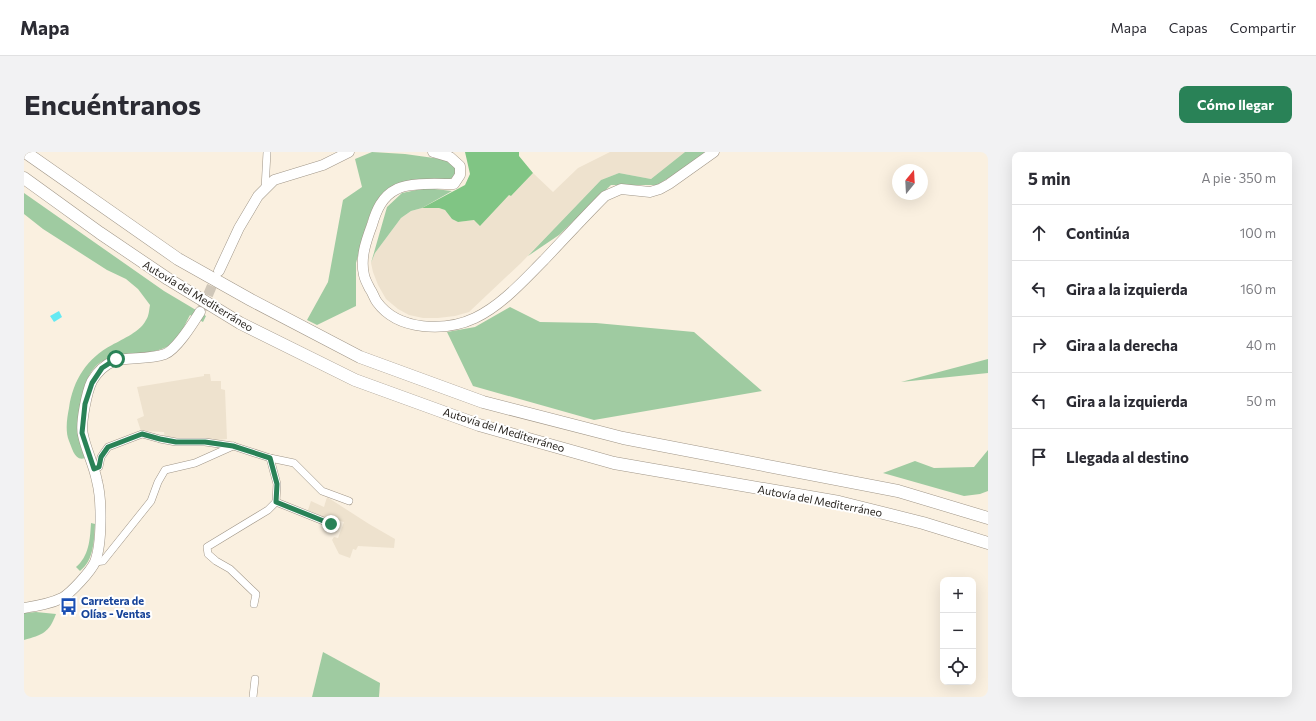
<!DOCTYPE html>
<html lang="es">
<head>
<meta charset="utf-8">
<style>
	:root { --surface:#fff; --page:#f2f2f3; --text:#2b2b33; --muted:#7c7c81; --line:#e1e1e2; --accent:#298257 }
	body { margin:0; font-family:Commissioner,sans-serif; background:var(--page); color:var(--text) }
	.controls { position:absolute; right:12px; bottom:12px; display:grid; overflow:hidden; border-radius:8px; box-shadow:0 4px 16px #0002 }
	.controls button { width:36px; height:36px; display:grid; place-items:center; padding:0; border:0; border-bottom:1px solid var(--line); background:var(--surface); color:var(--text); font:20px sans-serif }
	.compass { position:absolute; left:868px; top:12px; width:36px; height:36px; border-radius:50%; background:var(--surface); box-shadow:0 4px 16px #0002; rotate:18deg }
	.stop { position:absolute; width:12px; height:12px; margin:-9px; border:3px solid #298257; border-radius:50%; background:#fff }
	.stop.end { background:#298257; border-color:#fff; box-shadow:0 1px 4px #0008 }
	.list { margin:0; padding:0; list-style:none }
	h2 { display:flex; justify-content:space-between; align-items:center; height:52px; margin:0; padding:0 16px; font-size:17px }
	h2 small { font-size:13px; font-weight:400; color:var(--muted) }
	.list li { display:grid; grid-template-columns:26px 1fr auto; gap:12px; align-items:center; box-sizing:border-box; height:56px; padding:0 16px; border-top:1px solid var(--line) }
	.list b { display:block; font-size:15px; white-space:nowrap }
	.list em { font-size:13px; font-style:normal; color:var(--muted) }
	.icon { flex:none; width:22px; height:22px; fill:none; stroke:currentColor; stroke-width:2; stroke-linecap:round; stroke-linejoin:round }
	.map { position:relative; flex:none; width:964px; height:545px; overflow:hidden; border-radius:8px }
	header { display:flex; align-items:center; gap:24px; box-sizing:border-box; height:56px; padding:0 20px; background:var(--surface); border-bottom:1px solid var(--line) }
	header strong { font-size:19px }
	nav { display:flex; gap:22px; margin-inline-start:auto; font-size:14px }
	.intro { display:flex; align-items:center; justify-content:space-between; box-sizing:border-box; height:96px; padding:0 24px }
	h1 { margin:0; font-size:28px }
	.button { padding:10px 18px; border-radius:8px; background:var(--accent); color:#fff; font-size:14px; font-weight:700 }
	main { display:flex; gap:24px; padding:0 24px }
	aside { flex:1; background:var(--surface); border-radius:8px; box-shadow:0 4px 16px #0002 }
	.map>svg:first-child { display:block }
	.industrial { fill:#eee2ce }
	.green { fill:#9fcba1 }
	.forest { fill:#80c584 }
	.water { fill:#65e9f2 }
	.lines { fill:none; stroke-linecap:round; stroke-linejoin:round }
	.secondary-tunnel { stroke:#cfc6b8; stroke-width:10; stroke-dasharray:10 5; stroke-linecap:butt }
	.minor-casing { stroke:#a09688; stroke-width:8 }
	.secondary-casing { stroke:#a09688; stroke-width:11 }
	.motorway-casing { stroke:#a09688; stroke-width:13 }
	.minor { stroke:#fff; stroke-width:7 }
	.secondary { stroke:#fff; stroke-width:10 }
	.motorway { stroke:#fff; stroke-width:12 }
	.route { stroke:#298257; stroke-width:5 }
	.labels { text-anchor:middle; stroke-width:4; stroke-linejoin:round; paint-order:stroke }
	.street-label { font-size:11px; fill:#221e19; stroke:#fff }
	.transit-label { font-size:11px; font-weight:bold; fill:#164399; stroke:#fff; text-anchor:start }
</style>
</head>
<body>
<header>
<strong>Mapa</strong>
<nav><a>Mapa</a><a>Capas</a><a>Compartir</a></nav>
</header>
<div class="intro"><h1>Encuéntranos</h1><a class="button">Cómo llegar</a></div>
<main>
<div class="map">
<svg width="964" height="545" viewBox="0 0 964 545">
	<rect width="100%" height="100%" fill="#faf0e0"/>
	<g class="industrial">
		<polygon points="586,0 661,0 627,27 595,21 577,28 497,111 445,160 431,164 414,166 399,166 385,163 374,157 362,147 354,133 349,120 347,111 351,101 377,66 387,59 398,56 415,56 421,58 428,67 434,70 450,68 485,42 487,44 509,21 529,40 554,16"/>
		<polygon points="180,222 186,222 187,229 197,229 197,237 201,238 203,287 185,289 141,287 140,280 117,279 113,267 120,264 113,235 180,224"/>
		<polygon points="303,345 345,372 371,387 370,396 334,394 332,398 329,397 326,406 315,402 308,388 310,385 314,386 320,370 297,364 284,358 287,349 300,355"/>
	</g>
	<g class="green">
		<polygon points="348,0 381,2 417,7 427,10 432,17 430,25 422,29 387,30 355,47 344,68 332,111 332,154 293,173 283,168 304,130 319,48 338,35 331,7"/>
		<polygon points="661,0 681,0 656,19 633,33 587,33 535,83 504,104 577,28 595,21 627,27"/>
		<polygon points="402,36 428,39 398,56 387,59 377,66 351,101 347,111 363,55 378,41"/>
		<path d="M0 41 140 139 182 164 179 170 166 163C161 172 157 183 150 190 125 212 76 188 63 230 61 236 62 244 62 251 62 269 62 288 61 306 51 310 48 296 45 289 41 279 43 266 45 256 49 228 63 206 88 193 99 187 117 179 122 168 125 164 125 158 126 153L114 137 102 127 83 118 19 77 0 62Z"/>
		<polygon points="486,155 516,170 572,171 670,180 738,239 570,268 449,234 423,180 451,175"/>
		<polygon points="964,207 964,221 877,230"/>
		<polygon points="964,298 964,339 956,342 940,344 859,321 891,309 910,316 950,315"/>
		<path d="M67 371 71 372C70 389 70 408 56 419L52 415C65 404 66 388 67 371Z"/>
		<path d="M12 460 32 462C25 481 18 483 0 488V461Z"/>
		<polygon points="299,500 356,531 355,545 288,545"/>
	</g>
	<polygon class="forest" points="441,0 495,0 495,4 509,21 487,44 485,43 456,74 450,68 434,70 428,67 421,58 415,56 398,56 441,33 446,22"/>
	<polygon class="water" points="35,159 38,165 30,170 26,164"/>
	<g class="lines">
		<polyline class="secondary-tunnel" points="178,157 193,122"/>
		<defs>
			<g id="minor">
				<polyline points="241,37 243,0"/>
				<polyline points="246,306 253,332 252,350 307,372"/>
				<polyline points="70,317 75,315 77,305 84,295 118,282 136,287 152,290 181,290 209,294 246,306 270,311 298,339 325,349"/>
				<polyline points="71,410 79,409 127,349 134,330 141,318 171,311 209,294"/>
				<polyline points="230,452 232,442 206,417 192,409 184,402 183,395 244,358 252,350"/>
				<polyline points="229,545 231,527"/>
			</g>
			<g id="secondary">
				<path d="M409 0 426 5 436 14V23L430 32C415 32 386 30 373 37 358 44 352 59 348 73 342 89 336 106 340 123 341 128 344 133 346 137 349 141 350 146 353 150 374 179 421 180 451 166 478 153 499 129 520 108 540 87 560 65 581 44L597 37 626 40 636 37 645 32 690 0"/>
				<polyline points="195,119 215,76 234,44 250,28 299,13 325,0"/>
				<path d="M0 456C13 454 26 452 38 446 47 441 67 419 71 410 78 392 78 348 73 329 70 313 62 298 59 283 56 272 63 239 68 229 88 196 111 212 141 202 153 197 169 171 176 160"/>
			</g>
			<g id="motorway">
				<polyline points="1,0 154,107 227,148 336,205 459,250 599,286 874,339 964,366"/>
				<polyline points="0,26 76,81 144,127 216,171 331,228 455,273 590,311 815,350 899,371 964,391"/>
			</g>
		</defs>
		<use href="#minor" class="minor-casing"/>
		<use href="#secondary" class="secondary-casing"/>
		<use href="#motorway" class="motorway-casing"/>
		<use href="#minor" class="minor"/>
		<use href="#secondary" class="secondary"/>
		<use href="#motorway" class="motorway"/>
	</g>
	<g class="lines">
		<polyline class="route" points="92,207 78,216 68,231 61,252 58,281 70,317 75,315 77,305 84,295 118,282 136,287 152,290 181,290 209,294 246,306 253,332 252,350 307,372"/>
	</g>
	<defs>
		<symbol id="bus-bare" viewBox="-9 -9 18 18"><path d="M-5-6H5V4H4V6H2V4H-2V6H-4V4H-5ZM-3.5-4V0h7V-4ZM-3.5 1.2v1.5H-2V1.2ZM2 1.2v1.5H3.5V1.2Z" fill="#1a4fb4" stroke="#fff" stroke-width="2.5" paint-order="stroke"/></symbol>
	</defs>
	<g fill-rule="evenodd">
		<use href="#bus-bare" x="32" y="442" width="25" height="25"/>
	</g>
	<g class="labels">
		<g class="street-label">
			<text transform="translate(174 144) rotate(31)" y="4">Autovía del Mediterráneo</text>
			<text transform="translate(480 278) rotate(17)" y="4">Autovía del Mediterráneo</text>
			<text transform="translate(796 349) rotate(11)" y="4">Autovía del Mediterráneo</text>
		</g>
		<g class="transit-label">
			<text x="57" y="453">Carretera de<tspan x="57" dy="13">Olías - Ventas</tspan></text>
		</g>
	</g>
</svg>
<div class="controls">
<button>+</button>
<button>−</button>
<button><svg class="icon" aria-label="locate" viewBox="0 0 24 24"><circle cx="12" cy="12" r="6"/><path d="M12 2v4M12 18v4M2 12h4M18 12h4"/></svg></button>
</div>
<svg class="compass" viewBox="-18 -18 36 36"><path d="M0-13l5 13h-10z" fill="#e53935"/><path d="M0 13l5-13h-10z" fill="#7c7c81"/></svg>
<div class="stop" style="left:92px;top:207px"></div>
<div class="stop end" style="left:307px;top:372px"></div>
</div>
<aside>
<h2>5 min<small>A pie · 350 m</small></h2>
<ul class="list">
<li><svg class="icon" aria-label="ahead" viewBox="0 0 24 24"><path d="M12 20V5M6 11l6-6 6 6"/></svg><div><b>Continúa</b></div><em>100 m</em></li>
<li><svg class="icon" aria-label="left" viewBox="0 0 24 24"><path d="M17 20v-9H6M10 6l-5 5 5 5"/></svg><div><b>Gira a la izquierda</b></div><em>160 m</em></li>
<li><svg class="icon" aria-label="right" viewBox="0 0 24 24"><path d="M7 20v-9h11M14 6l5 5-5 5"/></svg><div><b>Gira a la derecha</b></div><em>40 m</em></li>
<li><svg class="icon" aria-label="left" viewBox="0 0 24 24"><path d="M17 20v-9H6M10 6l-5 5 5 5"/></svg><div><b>Gira a la izquierda</b></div><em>50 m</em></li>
<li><svg class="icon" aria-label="arrive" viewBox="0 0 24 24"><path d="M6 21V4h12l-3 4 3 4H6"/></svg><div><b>Llegada al destino</b></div></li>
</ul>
</aside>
</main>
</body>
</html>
